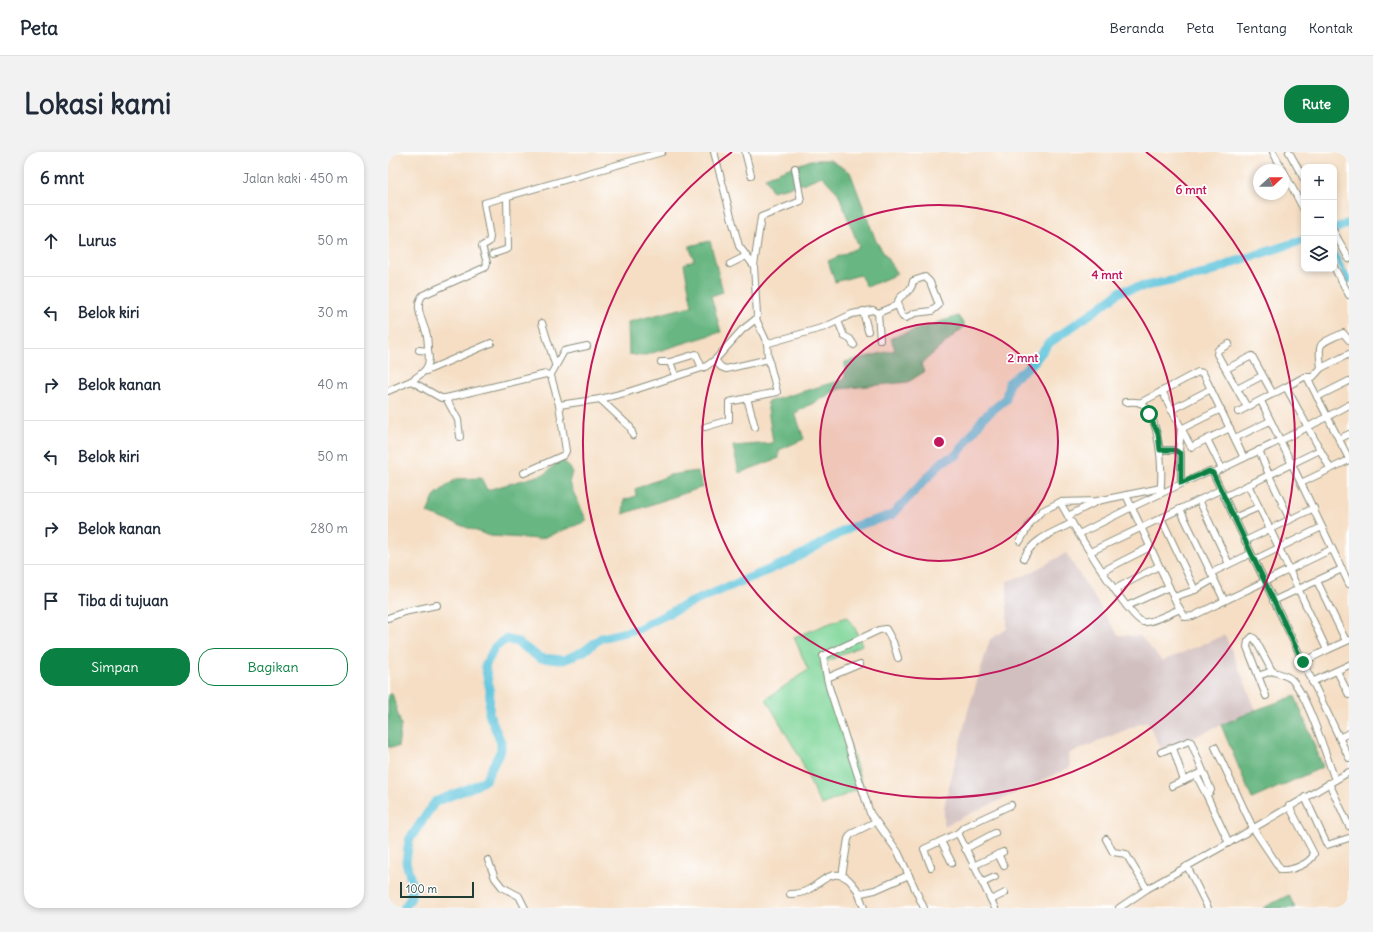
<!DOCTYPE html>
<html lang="id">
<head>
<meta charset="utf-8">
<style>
	:root { --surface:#fff; --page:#f2f2f3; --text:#1f2937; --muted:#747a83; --line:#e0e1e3; --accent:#0b8043 }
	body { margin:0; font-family:Delius,sans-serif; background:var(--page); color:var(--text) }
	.controls { position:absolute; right:12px; top:12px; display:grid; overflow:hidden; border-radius:8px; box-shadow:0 2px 6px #0003 }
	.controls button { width:36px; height:36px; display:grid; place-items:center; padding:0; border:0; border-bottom:1px solid var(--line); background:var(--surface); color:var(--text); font:20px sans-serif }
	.compass { position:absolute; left:865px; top:12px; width:36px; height:36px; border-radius:50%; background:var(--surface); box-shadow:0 2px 6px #0003; rotate:68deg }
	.scale { position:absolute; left:12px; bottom:10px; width:74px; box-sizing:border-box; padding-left:4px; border:2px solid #1f3d34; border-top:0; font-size:11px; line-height:14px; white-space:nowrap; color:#1f3d34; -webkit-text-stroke:3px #fff; paint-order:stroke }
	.stop { position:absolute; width:12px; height:12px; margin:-9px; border:3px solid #0b8043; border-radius:50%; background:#fff }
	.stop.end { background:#0b8043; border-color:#fff; box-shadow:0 1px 4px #0008 }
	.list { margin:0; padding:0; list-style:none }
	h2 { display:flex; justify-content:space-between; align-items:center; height:52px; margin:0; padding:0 16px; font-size:17px }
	h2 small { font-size:13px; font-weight:400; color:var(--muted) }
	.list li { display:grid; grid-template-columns:26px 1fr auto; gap:12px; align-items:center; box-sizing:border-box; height:72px; padding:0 16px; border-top:1px solid var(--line) }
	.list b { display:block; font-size:15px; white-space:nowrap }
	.list em { font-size:13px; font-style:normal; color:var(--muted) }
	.actions { display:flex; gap:8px; padding:12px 16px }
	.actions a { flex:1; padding:9px 0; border:1px solid var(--accent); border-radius:16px; text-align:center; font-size:14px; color:var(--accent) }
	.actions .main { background:var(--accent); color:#fff }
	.icon { flex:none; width:22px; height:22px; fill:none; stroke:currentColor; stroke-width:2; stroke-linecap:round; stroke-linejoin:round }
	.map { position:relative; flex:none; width:961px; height:756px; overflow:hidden; border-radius:16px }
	header { display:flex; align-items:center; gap:24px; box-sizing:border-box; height:56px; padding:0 20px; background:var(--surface); border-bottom:1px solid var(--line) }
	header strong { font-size:19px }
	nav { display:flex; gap:22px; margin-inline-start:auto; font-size:14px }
	.intro { display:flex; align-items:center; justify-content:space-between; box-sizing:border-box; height:96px; padding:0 24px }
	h1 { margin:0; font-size:28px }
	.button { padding:10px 18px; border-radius:16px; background:var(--accent); color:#fff; font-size:14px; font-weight:700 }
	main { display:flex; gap:24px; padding:0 24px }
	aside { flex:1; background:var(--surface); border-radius:16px; box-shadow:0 2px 6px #0003 }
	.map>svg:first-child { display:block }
	.industrial { fill:#d1bfbf }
	.green { fill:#7fd599; stroke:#4f8966 }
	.forest { fill:#67b681; stroke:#437a5a }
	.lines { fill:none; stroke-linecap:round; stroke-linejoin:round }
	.canal { stroke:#5ec4dc; stroke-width:5 }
	.river { stroke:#5ec4dc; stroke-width:9 }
	.minor-casing { stroke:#8a8e7c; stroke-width:8 }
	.minor { stroke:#fff; stroke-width:6 }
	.route { stroke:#0b8043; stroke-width:5 }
	.ring { fill:none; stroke:#c2185b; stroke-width:2 }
	.centre { fill:#c2185b; stroke:#fff; stroke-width:2 }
	.ring-label { font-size:12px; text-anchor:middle; font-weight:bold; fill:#c2185b; stroke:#fff; stroke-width:3.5; stroke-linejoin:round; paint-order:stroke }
</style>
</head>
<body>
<header>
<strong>Peta</strong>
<nav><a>Beranda</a><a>Peta</a><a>Tentang</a><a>Kontak</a></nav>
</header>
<div class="intro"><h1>Lokasi kami</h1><a class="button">Rute</a></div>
<main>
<aside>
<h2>6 mnt<small>Jalan kaki · 450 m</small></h2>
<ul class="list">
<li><svg class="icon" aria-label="ahead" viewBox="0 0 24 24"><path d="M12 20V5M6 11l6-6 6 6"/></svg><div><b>Lurus</b></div><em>50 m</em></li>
<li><svg class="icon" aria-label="left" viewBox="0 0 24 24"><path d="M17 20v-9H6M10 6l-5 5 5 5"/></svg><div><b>Belok kiri</b></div><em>30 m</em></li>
<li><svg class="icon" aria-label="right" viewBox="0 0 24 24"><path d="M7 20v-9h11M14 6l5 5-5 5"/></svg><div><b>Belok kanan</b></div><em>40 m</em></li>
<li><svg class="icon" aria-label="left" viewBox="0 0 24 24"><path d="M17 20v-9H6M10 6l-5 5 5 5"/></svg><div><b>Belok kiri</b></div><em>50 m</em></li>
<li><svg class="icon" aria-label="right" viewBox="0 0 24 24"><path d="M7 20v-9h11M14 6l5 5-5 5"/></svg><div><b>Belok kanan</b></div><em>280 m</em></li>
<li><svg class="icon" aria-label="arrive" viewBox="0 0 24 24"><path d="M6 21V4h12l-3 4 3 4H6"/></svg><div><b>Tiba di tujuan</b></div></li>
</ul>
<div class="actions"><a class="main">Simpan</a><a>Bagikan</a></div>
</aside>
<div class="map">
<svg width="961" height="756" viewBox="0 0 961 756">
	<rect width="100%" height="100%" fill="#fff"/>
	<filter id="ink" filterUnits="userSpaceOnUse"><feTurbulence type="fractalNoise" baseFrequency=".025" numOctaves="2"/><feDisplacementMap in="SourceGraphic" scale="8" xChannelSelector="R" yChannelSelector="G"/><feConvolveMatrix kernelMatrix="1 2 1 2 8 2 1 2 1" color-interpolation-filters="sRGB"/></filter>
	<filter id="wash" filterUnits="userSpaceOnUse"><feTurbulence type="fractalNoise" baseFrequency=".012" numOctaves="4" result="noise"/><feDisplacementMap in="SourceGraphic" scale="16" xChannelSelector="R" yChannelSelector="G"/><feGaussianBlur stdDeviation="0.9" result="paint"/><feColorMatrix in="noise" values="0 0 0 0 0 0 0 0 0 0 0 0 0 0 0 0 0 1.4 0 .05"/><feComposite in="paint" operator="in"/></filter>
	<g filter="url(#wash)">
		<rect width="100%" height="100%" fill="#f5dec4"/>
		<polygon class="industrial" points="678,401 730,483 752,484 774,509 837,483 868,558 774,599 759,569 680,602 683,615 556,674 556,655 580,559 602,487 619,477 619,429 638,423"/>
		<polygon class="green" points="458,465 466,474 474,493 432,513 456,575 475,635 434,653 429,646 411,604 378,547 420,518 406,485"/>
		<g class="forest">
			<polygon points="423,8 442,8 462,20 488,89 509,122 479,135 472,123 447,130 440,109 471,95 450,41 434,24 414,32 384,39 377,25"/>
			<polygon points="322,89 335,140 323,144 333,180 254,204 241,202 240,170 304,154 296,112 306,108 301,94"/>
			<polygon points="570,164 577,174 533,212 536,220 520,230 451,237 407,261 416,287 391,298 391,306 351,321 345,294 385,291 379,250 457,227 457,210 507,198 503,186"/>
			<polygon points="174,306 184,320 181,331 199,369 152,387 102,384 39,361 47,343 68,327 93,326 99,338 157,322"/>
			<polygon points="309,319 315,335 235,362 236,348 248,344 247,337 282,323"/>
			<polygon points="4,541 13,573 10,595 0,595 0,543"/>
			<polygon points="907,544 935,615 864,647 833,573 868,558"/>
			<polygon points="901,743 907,756 875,756"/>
		</g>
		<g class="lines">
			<polyline class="canal" points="946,100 961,129"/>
			<g class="river">
				<polyline points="946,77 961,71"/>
				<polyline points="16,756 23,746 23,729 18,710 21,688 47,650 89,633 98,627 113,598 113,590 101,562 102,538 97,514 107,495 118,487 129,490 152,506 176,508 196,499 213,486 250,477 295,454 404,408 461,376 504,363 555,309 569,303 596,265 618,247 621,230 645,211 661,191 715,153 733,139 817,122 846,110 916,88"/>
			</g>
		</g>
	</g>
	<g filter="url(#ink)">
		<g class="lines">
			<defs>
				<g id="minor">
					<polyline points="357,0 363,23"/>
					<polyline points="885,0 895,18"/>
					<polyline points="901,0 916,27"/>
					<polyline points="895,18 916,58"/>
					<polyline points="946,80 961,107"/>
					<polyline points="105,102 120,97 119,45"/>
					<polyline points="342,112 358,104"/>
					<polyline points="366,114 373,65 413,49 407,16"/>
					<polyline points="946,115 961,143"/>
					<path d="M537 125 542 130 551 153 544 159 527 161 518 166 515 165C500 138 523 148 525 129Z"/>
					<polyline points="475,159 480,179"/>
					<polyline points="490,161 509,153"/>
					<polyline points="368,167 379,191 381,191 437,175 464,162 485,158 490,161 492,188"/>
					<polyline points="450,169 456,184 462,187 466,193"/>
					<polyline points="154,171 167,212"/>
					<polyline points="841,192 830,198 829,202 859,255"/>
					<path d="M40 199C40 192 40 186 38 180 34 168 26 153 35 143L98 115 99 111 94 94 101 90 102 85 96 51 274 0"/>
					<polyline points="327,208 333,215 338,217 381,207"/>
					<polyline points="273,210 282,210 287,223"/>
					<polyline points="282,210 308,202 314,216"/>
					<polyline points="933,216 961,202"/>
					<polyline points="838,217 864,204 885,242"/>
					<polyline points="38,219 103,191"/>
					<polyline points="162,224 176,199 199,194"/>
					<polyline points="919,225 961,307"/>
					<path d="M23 229C35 221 44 216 40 199L31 198"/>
					<path d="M898 235 916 225H925L933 216C930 188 930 193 955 181L961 188"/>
					<polyline points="849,237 874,224"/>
					<polyline points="0,239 23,229 53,246 58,246 158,222 163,224 171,253 212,247 240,240 317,215 327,208 354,178 368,167 369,163 366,114 351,94 326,0"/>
					<polyline points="774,239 803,295 842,276"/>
					<polyline points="929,245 961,229"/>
					<polyline points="58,246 70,268 72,285"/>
					<polyline points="359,246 367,275"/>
					<polyline points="212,247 242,275 245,283"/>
					<polyline points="873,249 913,331 961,308"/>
					<path d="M737 250C742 250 749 249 753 251 771 261 776 321 772 339"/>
					<polyline points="752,251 810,220 815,221 856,306"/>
					<polyline points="783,258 823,237"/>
					<polyline points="850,260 898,235 942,316"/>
					<polyline points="317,275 341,268 341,250 389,240 380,205 379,191"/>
					<polyline points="847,286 882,269"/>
					<polyline points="819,287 834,317"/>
					<polyline points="951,287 961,282"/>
					<polyline points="772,298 787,298 793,302 793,331"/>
					<polyline points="871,298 881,323 902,368"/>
					<polyline points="791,299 793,277 833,257"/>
					<polyline points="136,321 176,303 178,299 171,253"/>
					<polyline points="825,321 920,275 961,253"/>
					<polyline points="913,331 961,432"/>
					<polyline points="738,343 789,452 797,465 805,464 944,397"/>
					<polyline points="836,345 932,298"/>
					<polyline points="811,348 841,412"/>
					<path d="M672 350C682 368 740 466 755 470 761 472 785 460 792 457"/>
					<polyline points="792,357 826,427"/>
					<polyline points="680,364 708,350"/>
					<polyline points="773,366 807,438"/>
					<polyline points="846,366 871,355"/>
					<polyline points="691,382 742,356 821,319 825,321 961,606"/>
					<polyline points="632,389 643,370 654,359 672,350 709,349 773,336"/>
					<polyline points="857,389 882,377 860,333"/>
					<polyline points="702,400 832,338"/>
					<path d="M636 406C644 387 667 380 684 371"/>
					<polyline points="866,408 934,375"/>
					<polyline points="715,419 762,395"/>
					<polyline points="823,421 862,402"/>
					<polyline points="929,429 958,489"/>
					<polyline points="727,437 771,414"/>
					<polyline points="786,445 807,438 826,427 836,448"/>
					<polyline points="885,449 954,417"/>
					<polyline points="739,454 781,435"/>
					<polyline points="0,466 16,460 49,453"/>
					<polyline points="939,498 961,488"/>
					<polyline points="915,510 939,498 882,377 926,356"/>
					<polyline points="472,512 439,526 441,535 482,661 510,700 536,756"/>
					<polyline points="949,519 961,543"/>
					<polyline points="870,524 884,519"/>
					<polyline points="439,526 435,504 491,478 498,477 505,490 510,506"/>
					<polyline points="924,530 961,513"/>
					<path d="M878 544 859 495 860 489 864 485 867 487 884 519C891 522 899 523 904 528 920 545 938 603 947 628"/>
					<polyline points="951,586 961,581"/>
					<path d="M827 595 865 676 893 718C903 719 922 712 926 702L901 654"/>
					<polyline points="785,596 796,629"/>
					<polyline points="773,600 801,589 803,590 823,638 822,640 818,642 841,691"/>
					<polyline points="808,623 818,642"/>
					<polyline points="941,631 961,674"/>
					<polyline points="784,634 815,620"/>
					<polyline points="917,645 939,693 961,686"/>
					<polyline points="718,687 725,700 738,702 759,737"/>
					<polyline points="553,689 564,711"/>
					<polyline points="577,697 607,681"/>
					<polyline points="610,702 616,714"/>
					<polyline points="100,708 107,726 114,735 131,744 137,756"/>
					<polyline points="585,714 615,700"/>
					<polyline points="799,714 820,756"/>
					<polyline points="543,715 536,697 570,681"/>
					<polyline points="454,724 460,687 463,682 487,670"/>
					<polyline points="594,731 607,725"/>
					<polyline points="470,740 476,756"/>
					<path d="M402 742C409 742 414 741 420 738 432 732 444 715 460 727 465 731 467 737 473 741L487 738 521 723"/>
					<polyline points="603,748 617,741"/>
					<polyline points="607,756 570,681 576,675 623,653"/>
					<polyline points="731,756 759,737 837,693 961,620"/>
				</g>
			</defs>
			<use href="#minor" class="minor-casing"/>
			<use href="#minor" class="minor"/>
		</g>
	</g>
	<g class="lines" filter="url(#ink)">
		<polyline class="route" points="761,262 770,282 772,298 787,298 793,302 793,331 821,319 825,321 915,510"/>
	</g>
	<circle cx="551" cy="290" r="119" fill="#c2185b" fill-opacity=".12"/>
	<g class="ring">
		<circle cx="551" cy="290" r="119"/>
		<circle cx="551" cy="290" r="237"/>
		<path d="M758 0A356 356 0 1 1 344 0"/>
	</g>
	<circle cx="551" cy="290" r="6" class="centre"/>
	<g class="ring-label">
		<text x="803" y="42">6 mnt</text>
		<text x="719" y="127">4 mnt</text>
		<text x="635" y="210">2 mnt</text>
	</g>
</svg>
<div class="controls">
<button>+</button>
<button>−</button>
<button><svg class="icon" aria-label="layers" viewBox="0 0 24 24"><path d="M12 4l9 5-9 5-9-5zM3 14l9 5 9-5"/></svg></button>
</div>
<svg class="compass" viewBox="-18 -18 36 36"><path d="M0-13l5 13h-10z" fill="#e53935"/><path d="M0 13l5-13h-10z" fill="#747a83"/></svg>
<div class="scale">100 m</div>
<div class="stop" style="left:761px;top:262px"></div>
<div class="stop end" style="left:915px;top:510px"></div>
</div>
</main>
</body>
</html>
